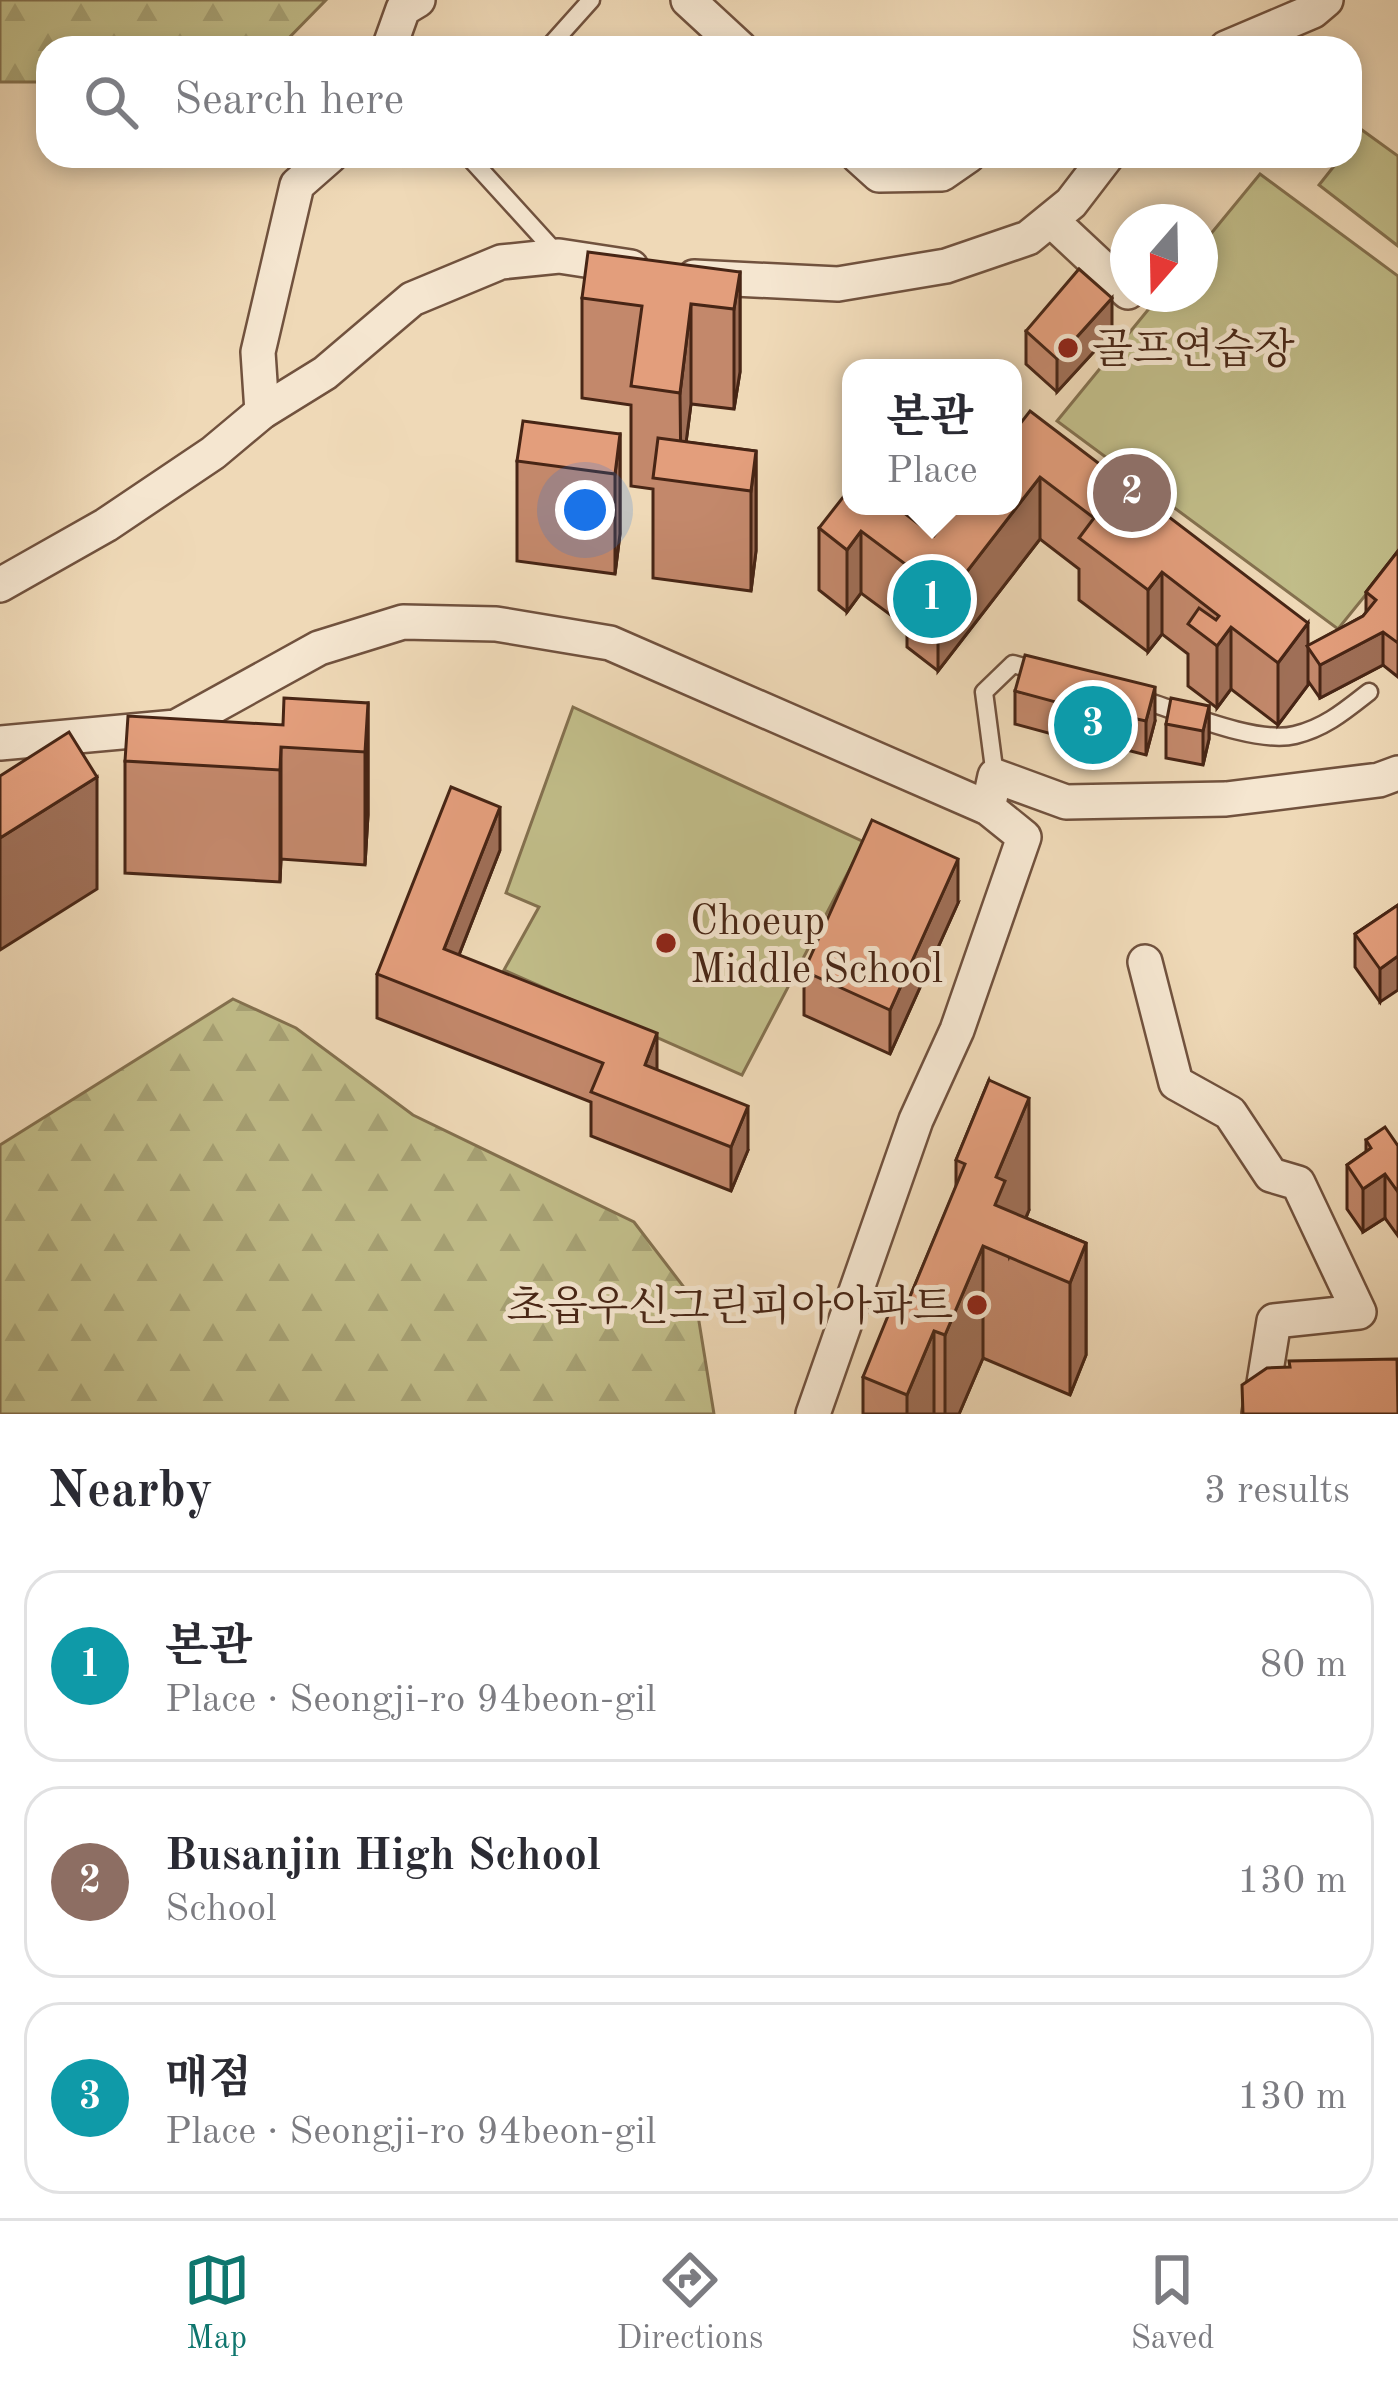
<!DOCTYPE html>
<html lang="en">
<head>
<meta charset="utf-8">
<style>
	:root { --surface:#fff; --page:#f7f7f7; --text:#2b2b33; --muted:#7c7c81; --line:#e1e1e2; --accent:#0f766e }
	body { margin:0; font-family:"Old Standard TT","Noto Serif KR",serif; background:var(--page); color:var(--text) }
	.compass { position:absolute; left:1110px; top:204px; width:108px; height:108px; border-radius:50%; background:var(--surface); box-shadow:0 6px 18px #0003; rotate:200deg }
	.you { position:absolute; left:585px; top:510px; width:42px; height:42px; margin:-30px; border:9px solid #fff; border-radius:50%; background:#1a73e8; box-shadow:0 0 0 18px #1a73e833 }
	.badge { display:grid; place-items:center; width:78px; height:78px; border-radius:50%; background:var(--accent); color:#fff; font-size:39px; font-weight:700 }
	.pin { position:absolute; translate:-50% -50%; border:6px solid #fff; box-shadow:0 3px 12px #0006 }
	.popup { position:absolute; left:842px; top:359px; width:180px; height:156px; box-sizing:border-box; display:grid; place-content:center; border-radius:24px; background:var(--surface); filter:drop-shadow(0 3px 9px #0005); font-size:39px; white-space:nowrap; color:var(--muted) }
	.popup b { font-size:45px; color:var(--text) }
	.popup::after { content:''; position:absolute; left:50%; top:100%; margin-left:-24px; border:24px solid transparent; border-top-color:var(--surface) }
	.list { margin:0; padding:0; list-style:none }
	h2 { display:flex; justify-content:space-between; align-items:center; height:156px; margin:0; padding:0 48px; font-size:51px }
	h2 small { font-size:39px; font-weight:400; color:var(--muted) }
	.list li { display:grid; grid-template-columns:78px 1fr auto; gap:36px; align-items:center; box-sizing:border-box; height:192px; margin:0 24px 24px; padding:0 24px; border:3px solid var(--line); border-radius:36px }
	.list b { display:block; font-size:45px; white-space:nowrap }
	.list p { margin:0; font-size:39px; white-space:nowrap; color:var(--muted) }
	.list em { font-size:39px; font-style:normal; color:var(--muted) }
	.icon { flex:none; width:66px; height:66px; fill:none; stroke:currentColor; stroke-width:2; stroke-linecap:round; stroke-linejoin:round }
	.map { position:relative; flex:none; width:1398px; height:1414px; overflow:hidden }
	.search { position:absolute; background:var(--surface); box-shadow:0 6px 18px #0003; left:36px; right:36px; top:36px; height:132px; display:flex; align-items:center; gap:30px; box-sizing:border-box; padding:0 42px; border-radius:36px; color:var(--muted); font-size:45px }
	.sheet { height:804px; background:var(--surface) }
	nav { display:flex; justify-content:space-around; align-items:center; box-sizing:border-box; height:168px; border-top:3px solid var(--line); background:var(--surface); font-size:33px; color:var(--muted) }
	nav a { display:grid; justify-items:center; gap:6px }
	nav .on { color:var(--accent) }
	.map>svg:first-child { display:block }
	.forest { fill:url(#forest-firs); stroke:#84714f; stroke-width:3 }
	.garden { fill:#c1bd89; stroke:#84714f; stroke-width:3 }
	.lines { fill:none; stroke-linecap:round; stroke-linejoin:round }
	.lane-casing { stroke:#71523e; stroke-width:21 }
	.street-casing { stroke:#71523e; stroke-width:38 }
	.lane { stroke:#f5e6d0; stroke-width:16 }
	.street { stroke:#f5e6d0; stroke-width:33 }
	.wall { fill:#c3886b; stroke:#472515; stroke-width:3 }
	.shaded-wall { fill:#9f6f57; stroke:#472515; stroke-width:3 }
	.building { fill:#e39e7c; stroke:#472515; stroke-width:3 }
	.poi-dot { fill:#8f2418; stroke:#f5e6d0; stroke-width:4.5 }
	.labels { text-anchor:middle; stroke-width:10; stroke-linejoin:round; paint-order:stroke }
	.poi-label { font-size:42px; fill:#472515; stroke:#f5e6d0; text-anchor:start }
</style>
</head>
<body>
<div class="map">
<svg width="1398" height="1414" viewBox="0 0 1398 1414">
	<defs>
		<pattern id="forest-firs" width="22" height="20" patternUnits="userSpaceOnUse" patternTransform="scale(3)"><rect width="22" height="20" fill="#c1bd89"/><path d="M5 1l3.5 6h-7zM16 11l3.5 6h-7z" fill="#a7a275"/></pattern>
	</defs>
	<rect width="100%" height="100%" fill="#efd9b7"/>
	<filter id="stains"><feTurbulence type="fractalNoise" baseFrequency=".00167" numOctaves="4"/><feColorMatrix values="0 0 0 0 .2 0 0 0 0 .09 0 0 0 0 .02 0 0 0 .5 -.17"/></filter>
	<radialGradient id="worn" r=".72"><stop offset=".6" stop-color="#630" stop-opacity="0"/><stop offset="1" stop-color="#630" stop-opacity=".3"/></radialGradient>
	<g class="forest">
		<polygon points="0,0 326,0 279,48 48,48 48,82 0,82"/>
		<polygon points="233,999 296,1028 413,1115 634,1222 696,1303 714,1414 0,1414 0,1145"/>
	</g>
	<g class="garden">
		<polygon points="1362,130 1398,156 1398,246 1319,185 1342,156 1350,156 1350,145"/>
		<polygon points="1260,174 1398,276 1398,555 1338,629 1057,421 1161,294 1200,294 1200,247"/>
		<polygon points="573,707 864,842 742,1075 504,970 539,907 506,893"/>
	</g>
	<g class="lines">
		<defs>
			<g id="lane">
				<polyline points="548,48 591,0"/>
				<polyline points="468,156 559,256"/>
				<path d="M1137 698C1177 710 1256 745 1295 735 1325 728 1346 710 1369 692"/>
				<polyline points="995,776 984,692 1013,664 1042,672"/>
			</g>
			<g id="street">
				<polyline points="688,0 740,48"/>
				<polyline points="389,48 403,9 418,0"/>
				<polyline points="1226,48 1313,11 1326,0"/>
				<polyline points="858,156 879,175 942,174 968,156"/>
				<polyline points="1051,220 1128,292"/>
				<polyline points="694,277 838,284 946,266 1028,238 1071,203 1107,156"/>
				<polyline points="262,412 258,352 297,185 330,156"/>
				<polyline points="0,585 106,525 213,453 262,412 325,373 412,299 501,262 559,256 631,267"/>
				<polyline points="0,743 176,727 319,648 403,622 496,624 610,643 988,808 1024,837 957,1030 916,1120 813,1414"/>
				<polyline points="988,808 995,776 1066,802 1226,799 1379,780 1398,773"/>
				<polyline points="1145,962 1176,1083 1230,1113 1271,1175 1298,1183 1359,1312 1274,1321 1259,1414"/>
			</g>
		</defs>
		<use href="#lane" class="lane-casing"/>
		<use href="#street" class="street-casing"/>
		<use href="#lane" class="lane"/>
		<use href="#street" class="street"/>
	</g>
	<g class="wall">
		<polygon points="740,272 740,372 734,409 691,404 686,442 756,451 756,551 751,591 653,578 653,489 631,486 631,405 582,398 582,298"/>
		<polygon points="1026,331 1112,332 1057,392 1026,364"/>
		<polygon points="1013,433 1308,646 1363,616 1366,613 1366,592 1398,551 1398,677 1383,665 1320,698 1308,681 1308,685 1278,725 1231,689 1217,708 1188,686 1188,654 1162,634 1148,652 1079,600 1079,569 1040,539 938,671 907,647 907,627 861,593 847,612 819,590 819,528 899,506 899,509 934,536"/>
		<polygon points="620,434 620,534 615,574 517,561 517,461"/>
		<polygon points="1015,691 1155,721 1146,755 1123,749 1122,753 1015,724"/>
		<polygon points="368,703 368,815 365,865 281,859 280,882 125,873 125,761 283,725"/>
		<polygon points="1209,706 1209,739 1203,765 1166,758 1166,724"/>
		<polygon points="500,850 459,955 657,1070 748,1150 731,1191 591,1136 591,1102 377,1018 377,974"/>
		<polygon points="958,903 890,1054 804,1015 804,971"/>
		<polygon points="1398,905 1380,1002 1355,967 1355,934"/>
		<polygon points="989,1080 1029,1210 1026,1218 1086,1243 1086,1355 1070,1395 983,1358 959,1414 863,1414 863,1377 904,1311 956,1187 956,1160"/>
		<polygon points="1366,1140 1398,1146 1398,1236 1385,1218 1363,1232 1347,1209 1347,1165 1366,1152"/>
	</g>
	<g class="shaded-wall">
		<polygon points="740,272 740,372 734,409 734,309"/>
		<polygon points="1112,298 1112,332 1057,392 1057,359"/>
		<polygon points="691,304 691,404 681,482 680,393"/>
		<polygon points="620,434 620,534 615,574 615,474"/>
		<polygon points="756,451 756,551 751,591 751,491"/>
		<polygon points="1040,477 1040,539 938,671 938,609"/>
		<polygon points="861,531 861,593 847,612 847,550"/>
		<polygon points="1162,572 1162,634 1148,652 1148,590"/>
		<polygon points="1308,623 1308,685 1278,725 1278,663"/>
		<polygon points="1231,627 1231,689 1217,708 1217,646"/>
		<polygon points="1383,632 1383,665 1320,698 1320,665"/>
		<polygon points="1155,687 1155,721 1146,755 1146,721"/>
		<polygon points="368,703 368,815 365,865 365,752"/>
		<polygon points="1209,706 1209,739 1203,765 1203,731"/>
		<polygon points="281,747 281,859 280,882 280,770"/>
		<polygon points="97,777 97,889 0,950 0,838"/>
		<polygon points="500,807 500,850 444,993 444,949"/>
		<polygon points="958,859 958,903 890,1054 890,1010"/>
		<polygon points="1398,956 1398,990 1380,1002 1380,969"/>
		<polygon points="657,1033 657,1077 645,1065"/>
		<polygon points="1029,1098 1029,1210 1009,1257 995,1205 996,1177"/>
		<polygon points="748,1106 748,1150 731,1191 731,1147"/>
		<polygon points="1385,1174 1385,1218 1363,1232 1363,1189"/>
		<polygon points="1086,1243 1086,1355 1070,1395 1070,1283"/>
		<polygon points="983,1246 983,1358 959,1414 945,1414 945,1335"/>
		<polygon points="934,1331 934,1414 907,1414 907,1395"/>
	</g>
	<g class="building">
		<polygon points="588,252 740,272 734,309 691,304 680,393 631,386 642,306 582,298"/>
		<polygon points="1079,269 1112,298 1057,359 1026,331"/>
		<polygon points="1030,411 1308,623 1278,663 1231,627 1217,646 1188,624 1199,608 1216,620 1219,616 1162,572 1148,590 1079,538 1094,518 1040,477 938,609 907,585 916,572 861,531 847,550 819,528 851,487 851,506 895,506 934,536 957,506 1013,506 1013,433"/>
		<polygon points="523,421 620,434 615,474 517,461"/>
		<polygon points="658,438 756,451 751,491 653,478"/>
		<polygon points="1398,551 1398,643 1383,632 1320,665 1307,646 1363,616 1376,600 1366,592"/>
		<polygon points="1025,655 1155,687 1146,721 1123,716 1122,720 1015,691"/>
		<polygon points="284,698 368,703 365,752 281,747 280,770 125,761 128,716 283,725"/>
		<polygon points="1171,698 1209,706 1203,731 1166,724"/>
		<polygon points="69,732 97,777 0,838 0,776"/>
		<polygon points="451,787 500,807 444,949 657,1033 645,1065 748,1106 731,1147 591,1092 603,1063 377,974"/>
		<polygon points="872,820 958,859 890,1010 804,971"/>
		<polygon points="1398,905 1398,956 1380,969 1355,934"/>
		<polygon points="989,1080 1029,1098 996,1177 1005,1181 995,1205 1086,1243 1070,1283 983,1246 945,1335 934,1331 907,1395 863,1377 892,1306 904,1311 965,1164 956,1160"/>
		<polygon points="1385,1127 1398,1146 1398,1192 1385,1174 1363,1189 1347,1165 1371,1148 1366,1140"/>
		<polygon points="1397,1359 1398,1414 1243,1414 1242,1385 1267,1368 1290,1367 1289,1361"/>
	</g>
	<g class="poi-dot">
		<circle cx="1068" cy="348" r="12"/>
		<circle cx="666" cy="943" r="12"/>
		<circle cx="977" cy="1305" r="12"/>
	</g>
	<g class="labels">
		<g class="poi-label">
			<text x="1092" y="363">골프연습장</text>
			<text x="690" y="934">Choeup<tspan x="690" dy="48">Middle School</tspan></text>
			<text x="953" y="1320" text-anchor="end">초읍우신그린피아아파트</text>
		</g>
	</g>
	<rect width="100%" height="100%" filter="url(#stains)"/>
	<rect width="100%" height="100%" fill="url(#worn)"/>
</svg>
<svg class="compass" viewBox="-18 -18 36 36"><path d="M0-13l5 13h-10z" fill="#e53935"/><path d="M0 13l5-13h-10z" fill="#7c7c81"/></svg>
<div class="you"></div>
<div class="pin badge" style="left:932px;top:599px;background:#0f9aa8">1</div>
<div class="popup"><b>본관</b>Place</div>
<div class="pin badge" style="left:1132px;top:493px;background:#8d6e63">2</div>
<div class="pin badge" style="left:1093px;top:725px;background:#0f9aa8">3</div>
<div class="search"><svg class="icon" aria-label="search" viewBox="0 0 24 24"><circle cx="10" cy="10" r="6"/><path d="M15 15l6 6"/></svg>Search here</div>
</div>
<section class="sheet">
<h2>Nearby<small>3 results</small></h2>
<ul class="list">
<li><span class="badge" style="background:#0f9aa8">1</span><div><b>본관</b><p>Place · Seongji-ro 94beon-gil</p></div><em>80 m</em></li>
<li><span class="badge" style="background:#8d6e63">2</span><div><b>Busanjin High School</b><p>School</p></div><em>130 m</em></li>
<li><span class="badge" style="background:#0f9aa8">3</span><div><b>매점</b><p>Place · Seongji-ro 94beon-gil</p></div><em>130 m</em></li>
</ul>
</section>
<nav>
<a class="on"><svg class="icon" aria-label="map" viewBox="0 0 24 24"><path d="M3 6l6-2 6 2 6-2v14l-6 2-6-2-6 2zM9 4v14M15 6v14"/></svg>Map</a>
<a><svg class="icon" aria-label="directions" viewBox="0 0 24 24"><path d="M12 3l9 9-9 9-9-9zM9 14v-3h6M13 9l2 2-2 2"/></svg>Directions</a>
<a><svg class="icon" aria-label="saved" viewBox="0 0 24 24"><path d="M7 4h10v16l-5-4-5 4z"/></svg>Saved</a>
</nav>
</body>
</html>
